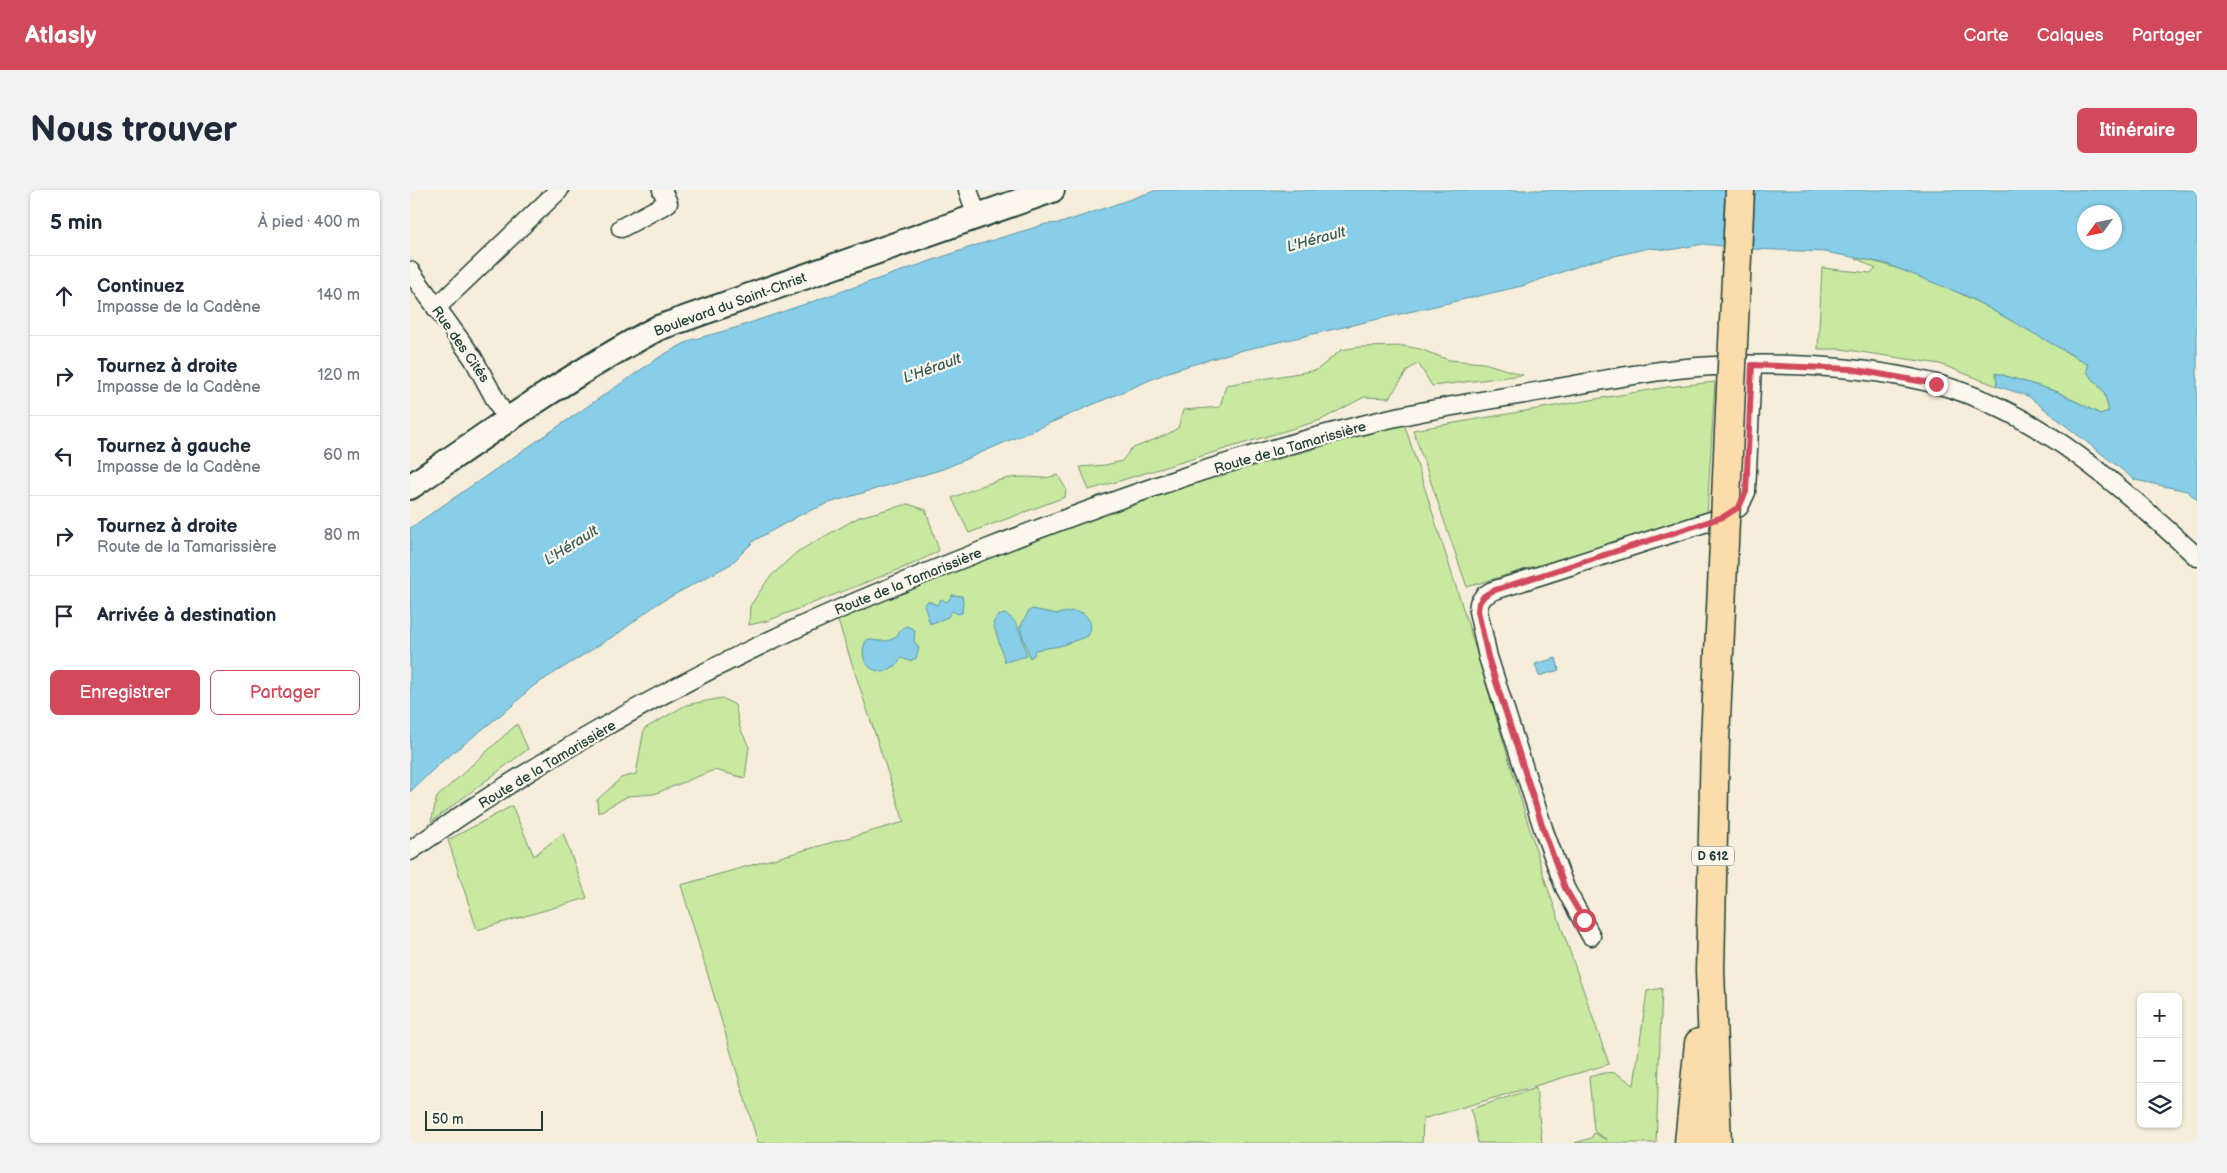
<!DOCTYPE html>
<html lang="fr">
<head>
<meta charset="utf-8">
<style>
	:root { --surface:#fff; --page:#f2f2f3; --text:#1f2937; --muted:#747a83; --line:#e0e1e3; --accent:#d1495b }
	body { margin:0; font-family:"Balsamiq Sans",sans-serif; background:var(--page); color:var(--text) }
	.controls { position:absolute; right:15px; bottom:15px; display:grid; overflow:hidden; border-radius:8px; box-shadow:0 1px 4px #0004 }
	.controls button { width:45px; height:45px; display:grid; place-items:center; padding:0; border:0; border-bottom:1px solid var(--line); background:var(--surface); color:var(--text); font:25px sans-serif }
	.compass { position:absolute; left:1667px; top:15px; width:45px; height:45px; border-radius:50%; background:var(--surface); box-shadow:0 1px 4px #0004; rotate:237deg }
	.scale { position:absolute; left:15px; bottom:12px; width:118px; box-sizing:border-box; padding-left:5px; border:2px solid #1f3d34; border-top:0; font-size:14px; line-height:18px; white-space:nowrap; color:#1f3d34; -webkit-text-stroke:4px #fbf7ec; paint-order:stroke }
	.stop { position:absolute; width:15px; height:15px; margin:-11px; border:4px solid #d1495b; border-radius:50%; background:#fff }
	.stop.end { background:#d1495b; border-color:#fff; box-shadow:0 1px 5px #0008 }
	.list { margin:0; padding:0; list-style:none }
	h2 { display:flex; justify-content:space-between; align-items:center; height:65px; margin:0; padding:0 20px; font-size:21px }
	h2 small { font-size:16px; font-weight:400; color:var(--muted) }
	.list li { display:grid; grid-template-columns:32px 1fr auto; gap:15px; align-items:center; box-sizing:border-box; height:80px; padding:0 20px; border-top:1px solid var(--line) }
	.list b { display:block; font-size:19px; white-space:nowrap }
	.list p { margin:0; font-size:16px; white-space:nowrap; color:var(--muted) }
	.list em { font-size:16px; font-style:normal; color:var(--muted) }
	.actions { display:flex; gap:10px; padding:15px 20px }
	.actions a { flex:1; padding:11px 0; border:1px solid var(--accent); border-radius:8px; text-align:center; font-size:18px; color:var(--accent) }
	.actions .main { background:var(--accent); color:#fff }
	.icon { flex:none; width:28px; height:28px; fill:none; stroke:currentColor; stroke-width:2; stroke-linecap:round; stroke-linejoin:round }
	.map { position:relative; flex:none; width:1787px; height:953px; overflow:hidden; border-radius:8px }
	header { display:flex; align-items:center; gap:30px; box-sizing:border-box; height:70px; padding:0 25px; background:var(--accent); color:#fff }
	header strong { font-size:24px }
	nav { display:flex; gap:28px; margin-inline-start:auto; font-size:18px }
	.intro { display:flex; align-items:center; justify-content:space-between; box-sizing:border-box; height:120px; padding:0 30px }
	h1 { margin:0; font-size:35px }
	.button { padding:12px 22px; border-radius:8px; background:var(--accent); color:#fff; font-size:18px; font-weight:700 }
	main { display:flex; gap:30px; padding:0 30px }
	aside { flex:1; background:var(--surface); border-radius:8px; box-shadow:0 1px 4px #0004 }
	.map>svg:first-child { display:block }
	.green { fill:#c9e9a1; stroke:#74936a }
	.water { fill:#88cee9; stroke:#5e94a1; fill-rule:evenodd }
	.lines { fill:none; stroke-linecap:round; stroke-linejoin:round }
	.street-casing { stroke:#1f3d34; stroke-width:21 }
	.secondary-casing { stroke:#1f3d34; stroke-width:28 }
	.highway-casing { stroke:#1f3d34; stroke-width:31 }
	.street { stroke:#fbf7ec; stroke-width:18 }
	.secondary { stroke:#fbf7ec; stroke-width:24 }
	.highway { stroke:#faddab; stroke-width:28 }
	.highway-bridge-casing { stroke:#1f3d34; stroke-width:31; stroke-linecap:butt }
	.highway-bridge { stroke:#faddab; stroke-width:28 }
	.route { stroke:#d1495b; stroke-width:6 }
	.labels { text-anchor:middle; stroke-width:4.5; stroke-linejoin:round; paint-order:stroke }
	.shield { fill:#fbf7ec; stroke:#61756b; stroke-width:1 }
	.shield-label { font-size:12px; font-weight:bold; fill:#1f3d34 }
	.street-label { font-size:14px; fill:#1f3d34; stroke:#fbf7ec }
	.water-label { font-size:15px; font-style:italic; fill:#345a58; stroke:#fbf7ec }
</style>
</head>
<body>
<header>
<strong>Atlasly</strong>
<nav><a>Carte</a><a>Calques</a><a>Partager</a></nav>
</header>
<div class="intro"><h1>Nous trouver</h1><a class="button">Itinéraire</a></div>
<main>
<aside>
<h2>5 min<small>À pied · 400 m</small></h2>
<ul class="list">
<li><svg class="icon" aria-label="ahead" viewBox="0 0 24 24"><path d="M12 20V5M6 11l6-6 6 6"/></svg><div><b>Continuez</b><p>Impasse de la Cadène</p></div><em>140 m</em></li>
<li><svg class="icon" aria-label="right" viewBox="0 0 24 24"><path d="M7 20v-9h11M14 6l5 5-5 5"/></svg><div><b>Tournez à droite</b><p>Impasse de la Cadène</p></div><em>120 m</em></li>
<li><svg class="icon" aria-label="left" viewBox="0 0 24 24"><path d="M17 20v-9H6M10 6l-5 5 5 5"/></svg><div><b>Tournez à gauche</b><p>Impasse de la Cadène</p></div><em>60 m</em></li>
<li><svg class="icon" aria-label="right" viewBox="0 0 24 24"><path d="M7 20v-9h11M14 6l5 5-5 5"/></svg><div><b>Tournez à droite</b><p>Route de la Tamarissière</p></div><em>80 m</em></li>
<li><svg class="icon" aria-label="arrive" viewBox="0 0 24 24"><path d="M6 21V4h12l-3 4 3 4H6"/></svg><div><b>Arrivée à destination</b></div></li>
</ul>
<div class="actions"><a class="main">Enregistrer</a><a>Partager</a></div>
</aside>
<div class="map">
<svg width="1787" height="953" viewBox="0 0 1787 953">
	<rect width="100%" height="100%" fill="#f6eedb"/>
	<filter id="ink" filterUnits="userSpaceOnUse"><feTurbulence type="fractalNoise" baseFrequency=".02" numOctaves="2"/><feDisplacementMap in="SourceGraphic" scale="10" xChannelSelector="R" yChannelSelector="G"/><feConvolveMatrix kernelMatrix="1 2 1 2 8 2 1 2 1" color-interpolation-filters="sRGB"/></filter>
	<g filter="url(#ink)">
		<g class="green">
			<path d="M1444 67C1529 84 1604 131 1678 175L1677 182 1694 202 1699 221 1690 224 1648 202 1586 183 1587 196 1530 174 1431 159H1408L1412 78 1460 83 1466 79Z"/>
			<polygon points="994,156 1010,159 1039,170 1074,173 1113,185 1022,196 1008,173 998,180 979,208 954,207 911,230 679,300 670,277 695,275 712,271 721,259 758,244 768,238 773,220 810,217 816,195 907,180 931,160 949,157"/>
			<polygon points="1305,192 1297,324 1057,397 1003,240 1257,197"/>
			<polygon points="994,233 1063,450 1135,690 1199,874 1013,929 1012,953 348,953 271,695 494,632 426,425 677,324"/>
			<path d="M648 285 656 299 655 307 559 343 542 308C564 299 589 287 613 287 630 287 630 290 648 285Z"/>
			<polygon points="498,314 516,320 529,361 503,374 357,431 339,435 340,416 359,388 387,362 449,327"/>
			<polygon points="312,508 325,515 330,538 339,557 335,588 304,580 244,604 218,606 188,623 187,610 211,588 226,584 234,539 276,515"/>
			<polygon points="107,534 118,559 21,632 27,607"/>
			<polygon points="102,616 124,666 153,643 177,708 67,740 38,650"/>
			<path d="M1252 798 1246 953H1165L1181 948 1184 943 1197 950 1184 941 1179 887C1205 880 1202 880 1224 895L1237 801Z"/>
			<polygon points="1126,898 1132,953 1068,953 1061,919"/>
		</g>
		<g class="water">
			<path d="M747 0H1785L1787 2V310L1777 301 1725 290 1618 206 1587 196 1586 183 1648 202 1690 224 1699 221 1694 202 1677 182 1678 174 1557 106 1474 73 1415 62 1343 59 1293 54 1260 60 1239 58 1183 71 1112 96 825 162 761 181 533 279 419 313 392 324 345 350 321 374 247 414 210 442 122 497 103 515 30 573 0 602V338L251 166 281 150 325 138 570 54 636 34 651 33ZM1674 22H1704V52H1674Z"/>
			<polygon points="542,405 552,406 553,411 552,423 548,424 542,421 538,427 520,434 514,415 518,411 527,415 531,409 537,412"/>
			<path d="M622 419 648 424 662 421 673 423C681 431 683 436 678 446L650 456 625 460 624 465 620 468 610 438 618 422Z"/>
			<path d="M595 424C610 430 612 451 617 466L595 472 583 433 588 426Z"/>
			<path d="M497 436 505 440 504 451 509 458 506 468 500 471 491 468 487 475 474 482C455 481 448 465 457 449 466 451 482 454 488 444 491 439 491 438 497 436Z"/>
			<polygon points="1146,468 1149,480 1129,486 1125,474"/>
		</g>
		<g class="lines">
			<defs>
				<g id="street">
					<polyline points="558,0 567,26"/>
					<polyline points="211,38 258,13 252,0"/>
					<polyline points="0,81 63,168 97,231"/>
					<polyline points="26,118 149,0"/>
					<path d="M0 661C123 573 261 495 398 433 457 406 518 382 579 358 705 309 837 262 969 231 1023 218 1078 210 1132 201 1177 193 1222 184 1267 179 1348 170 1452 174 1530 195 1631 223 1712 298 1787 367"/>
					<polyline points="1181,746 1155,698 1134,641 1078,467 1068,421 1069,413 1074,406 1082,401 1313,327 1329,317 1336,302 1342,175"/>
				</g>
				<path id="secondary" d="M0 297C81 241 161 184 248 138L642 0"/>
				<g id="highway">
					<polyline points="1305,551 1300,781 1307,953"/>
					<polyline points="1279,953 1289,853"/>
				</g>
			</defs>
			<use href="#street" class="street-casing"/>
			<use href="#secondary" class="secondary-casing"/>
			<use href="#highway" class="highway-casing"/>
			<use href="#street" class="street"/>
			<use href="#secondary" class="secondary"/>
			<use href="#highway" class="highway"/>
			<defs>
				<polyline id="highway-bridge" points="1305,551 1330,0"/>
			</defs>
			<use href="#highway-bridge" class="highway-bridge-casing"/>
			<use href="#highway-bridge" class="highway-bridge"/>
		</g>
	</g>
	<g class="lines" filter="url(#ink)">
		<polyline class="route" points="1174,730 1155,698 1134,641 1078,467 1068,421 1069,413 1074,406 1082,401 1313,327 1329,317 1336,302 1342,175 1441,179 1526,194"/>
	</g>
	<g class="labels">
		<rect class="shield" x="1282" y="656.5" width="42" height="19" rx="4"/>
		<g class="shield-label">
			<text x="1303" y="670">D 612</text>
		</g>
		<g class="street-label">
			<text transform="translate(320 114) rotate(-20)" y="5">Boulevard du Saint-Christ</text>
			<text transform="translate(51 154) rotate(55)" y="5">Rue des Cités</text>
			<text transform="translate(880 257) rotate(-16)" y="5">Route de la Tamarissière</text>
			<text transform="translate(498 391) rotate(-22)" y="5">Route de la Tamarissière</text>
			<text transform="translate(137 574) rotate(-31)" y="5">Route de la Tamarissière</text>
		</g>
		<g class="water-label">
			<text transform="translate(906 49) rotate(-15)" y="5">L'Hérault</text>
			<text transform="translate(522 178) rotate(-20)" y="5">L'Hérault</text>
			<text transform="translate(161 355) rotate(-32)" y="5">L'Hérault</text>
		</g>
	</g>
</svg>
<div class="controls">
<button>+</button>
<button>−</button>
<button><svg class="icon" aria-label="layers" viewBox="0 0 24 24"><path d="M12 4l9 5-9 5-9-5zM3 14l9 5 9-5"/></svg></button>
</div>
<svg class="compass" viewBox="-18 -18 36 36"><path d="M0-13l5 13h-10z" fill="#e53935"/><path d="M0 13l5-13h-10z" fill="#747a83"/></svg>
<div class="scale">50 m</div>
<div class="stop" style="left:1174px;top:730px"></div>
<div class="stop end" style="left:1526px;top:194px"></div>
</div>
</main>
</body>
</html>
